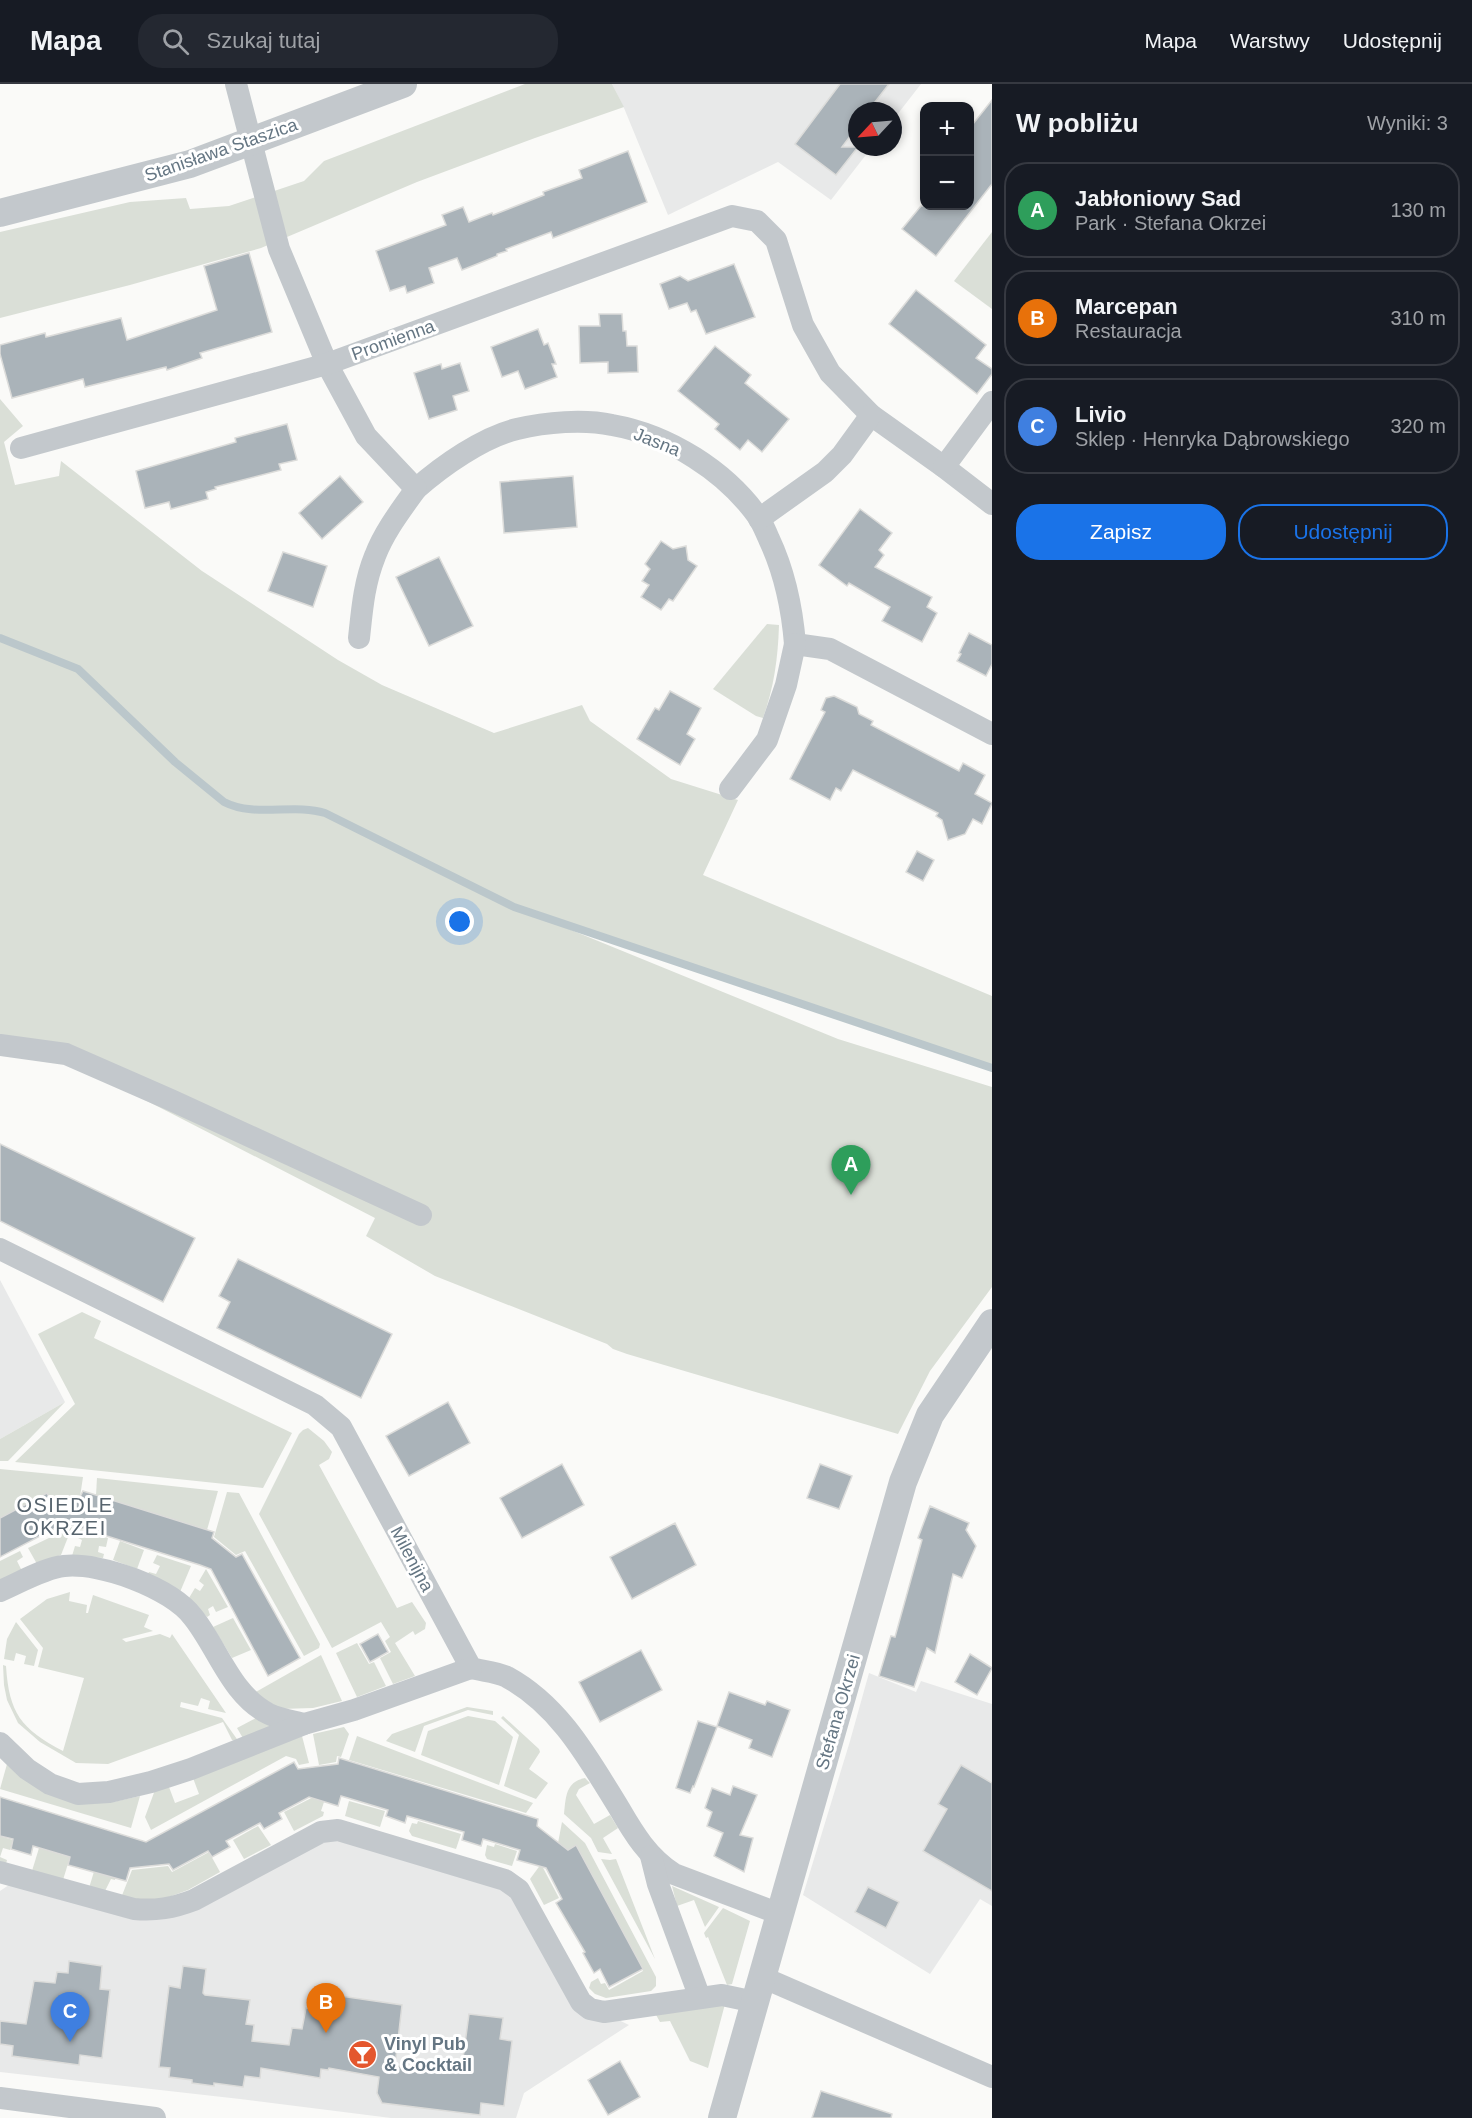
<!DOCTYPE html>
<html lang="pl">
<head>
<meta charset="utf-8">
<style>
	:root { --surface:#171b24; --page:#242831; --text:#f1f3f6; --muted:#9ea1a6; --line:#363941; --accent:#1a73e8 }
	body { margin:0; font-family:Arial,sans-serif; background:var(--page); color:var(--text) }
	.controls { position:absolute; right:18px; top:18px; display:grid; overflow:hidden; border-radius:12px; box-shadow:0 3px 9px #0003 }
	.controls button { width:54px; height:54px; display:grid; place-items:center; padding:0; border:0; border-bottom:2px solid var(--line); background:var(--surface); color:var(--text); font:30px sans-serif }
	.compass { position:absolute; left:848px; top:18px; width:54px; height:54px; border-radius:50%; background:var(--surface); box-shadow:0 3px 9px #0003; rotate:244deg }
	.you { position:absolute; left:460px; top:838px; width:21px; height:21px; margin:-15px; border:4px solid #fff; border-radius:50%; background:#1a73e8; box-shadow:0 0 0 9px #1a73e833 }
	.badge { display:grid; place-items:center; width:39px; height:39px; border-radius:50%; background:var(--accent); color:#fff; font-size:20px; font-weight:700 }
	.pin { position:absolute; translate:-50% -50px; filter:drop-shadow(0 2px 3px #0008) }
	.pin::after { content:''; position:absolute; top:32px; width:21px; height:18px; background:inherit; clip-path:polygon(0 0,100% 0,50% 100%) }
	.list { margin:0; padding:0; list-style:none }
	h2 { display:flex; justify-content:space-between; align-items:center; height:78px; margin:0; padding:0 24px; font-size:26px }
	h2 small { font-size:20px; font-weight:400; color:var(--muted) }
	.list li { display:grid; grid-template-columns:39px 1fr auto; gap:18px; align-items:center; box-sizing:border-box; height:96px; margin:0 12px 12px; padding:0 12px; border:2px solid var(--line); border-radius:24px }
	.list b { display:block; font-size:22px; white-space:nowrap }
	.list p { margin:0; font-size:20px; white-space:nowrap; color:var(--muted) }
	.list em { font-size:20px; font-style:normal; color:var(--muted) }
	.actions { display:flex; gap:12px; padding:18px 24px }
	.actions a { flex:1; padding:14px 0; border:2px solid var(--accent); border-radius:24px; text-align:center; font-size:21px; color:var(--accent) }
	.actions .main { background:var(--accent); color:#fff }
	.icon { flex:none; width:33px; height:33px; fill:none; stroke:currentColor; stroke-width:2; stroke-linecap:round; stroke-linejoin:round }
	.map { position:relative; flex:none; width:992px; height:2034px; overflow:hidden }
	header { display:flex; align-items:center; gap:36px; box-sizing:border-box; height:84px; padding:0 30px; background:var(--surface); border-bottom:2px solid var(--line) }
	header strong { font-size:28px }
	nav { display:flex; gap:33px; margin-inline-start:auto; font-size:21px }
	.search { width:420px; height:54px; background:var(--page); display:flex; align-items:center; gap:15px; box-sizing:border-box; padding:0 21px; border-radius:24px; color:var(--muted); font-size:22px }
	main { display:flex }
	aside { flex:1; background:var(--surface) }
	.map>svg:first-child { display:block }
	.built { fill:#e8e9e9 }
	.green { fill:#dadfd7 }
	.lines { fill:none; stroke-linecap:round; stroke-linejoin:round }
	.stream { stroke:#bbc7cb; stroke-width:8 }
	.building { fill:#aab3b9; stroke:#dcdcda; stroke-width:1.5 }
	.minor { stroke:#c3c8cc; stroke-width:22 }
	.tertiary { stroke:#c3c8cc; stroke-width:28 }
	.labels { text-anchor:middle; stroke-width:6; stroke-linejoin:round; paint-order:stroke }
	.street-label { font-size:18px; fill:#657683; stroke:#fff }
	.poi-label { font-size:18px; font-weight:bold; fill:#657683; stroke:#fff; text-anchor:start }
	.neighbourhood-label { font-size:20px; letter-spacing:1.5px; fill:#57646e; stroke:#fff }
</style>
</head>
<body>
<header>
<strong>Mapa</strong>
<div class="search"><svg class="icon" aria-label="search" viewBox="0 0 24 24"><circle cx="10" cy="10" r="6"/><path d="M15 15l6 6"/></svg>Szukaj tutaj</div>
<nav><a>Mapa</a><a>Warstwy</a><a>Udostępnij</a></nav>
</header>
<main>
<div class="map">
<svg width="992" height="2034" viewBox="0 0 992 2034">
	<rect width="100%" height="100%" fill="#fafaf8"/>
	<g class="built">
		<polygon points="612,0 921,0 893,36 893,27 857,27 857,63 872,63 831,116 778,78 668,131 624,24"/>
		<polygon points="0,1196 65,1318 0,1355"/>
		<polygon points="869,1589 916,1608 921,1597 992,1620 992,1822 980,1815 930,1890 803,1811 850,1657"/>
		<polygon points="321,1748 505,1796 581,1918 629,1941 524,2009 516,2034 391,2034 240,2015 0,1988 0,1807 9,1801 151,1826"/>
	</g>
	<g class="green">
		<polygon points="525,0 612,0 624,23 535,54 417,98 261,164 130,201 0,234 0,148 130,118 186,114 190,125 229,122 304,97 324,77"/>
		<polygon points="992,148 992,225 954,197"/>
		<polygon points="0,315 23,342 4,358 15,401 59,392 61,377 202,487 338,576 382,601 494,649 582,621 590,637 671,695 738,716 703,791 992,912 992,984 527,828 838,955 992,1003 992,1203 930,1287 898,1350 627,1270 613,1265 607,1260 435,1192 366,1152 375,1134 81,983 0,970"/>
		<path d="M767 540 779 541C778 574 774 603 763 634L756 632 713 605Z"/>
		<polygon points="82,1228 101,1237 94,1254 292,1349 263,1404 15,1378 75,1320 38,1250"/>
		<polygon points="65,1318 8,1377 0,1377 0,1355"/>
		<polygon points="308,1344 324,1357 332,1368 329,1375 319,1381 397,1524 412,1518 426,1539 425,1545 415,1551 413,1547 395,1559 415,1592 393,1600 380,1574 391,1568 385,1557 390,1553 381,1538 332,1564 259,1430 299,1350 303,1346"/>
		<polygon points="0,1385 83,1393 80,1413 50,1415 47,1409 0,1434"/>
		<polygon points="97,1394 218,1407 207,1446 96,1411"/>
		<polygon points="227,1408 239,1409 320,1560 319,1564 304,1572 245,1467 236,1471 214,1453"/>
		<polygon points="72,1443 61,1471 37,1480 28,1464"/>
		<polygon points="80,1445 108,1454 106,1463 99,1462 98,1468 104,1470 103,1474 72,1472 75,1462 80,1463 82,1456 78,1454"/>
		<polygon points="120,1457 144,1466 137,1485 113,1476"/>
		<polygon points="20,1467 23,1473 17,1477 22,1487 0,1497 0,1477"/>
		<polygon points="157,1471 191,1482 180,1508 148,1490 149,1488 156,1490 160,1482 153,1479"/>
		<polygon points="206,1485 228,1523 216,1528 213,1522 208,1525 210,1531 207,1533 189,1514 195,1504 200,1507 204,1501 199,1497"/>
		<path d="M70 1508 69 1517 87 1521 86 1529H88L93 1511 149 1531 144 1543 153 1547 122 1555 126 1558 160 1550 170 1554 172 1550 226 1629 208 1625 210 1617 201 1614 198 1622 181 1618 180 1623 222 1634 239 1658 232 1656 223 1638 108 1680 76 1679 40 1658 18 1639 7 1616 4 1601 3 1581 6 1582C9 1629 21 1645 63 1667L84 1594 38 1583 43 1564 20 1535 47 1515Z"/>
		<polygon points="233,1534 251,1566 232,1574 213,1543"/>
		<polygon points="16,1538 38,1566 34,1582 24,1580 26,1572 16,1569 14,1577 4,1575 7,1555"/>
		<polygon points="357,1559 369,1580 374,1578 386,1602 357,1613 336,1569"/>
		<polygon points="321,1571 342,1617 313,1624 281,1625 254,1609"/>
		<polygon points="467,1623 493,1627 493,1631 468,1626 424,1642 415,1668 386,1657 392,1650"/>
		<polygon points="468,1632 495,1637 513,1653 499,1701 421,1671 428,1647"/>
		<polygon points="503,1632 539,1665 540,1668 529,1685 548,1699 536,1715 504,1702 519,1651 501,1634"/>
		<polygon points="256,1634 278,1641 244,1656 237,1644"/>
		<polygon points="344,1643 349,1650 341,1673 337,1672 336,1678 319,1681 313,1650"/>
		<polygon points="302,1652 309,1679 299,1681 296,1675 286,1672 151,1746 145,1733 155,1706 169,1703 175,1719 199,1710 193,1694"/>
		<polygon points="357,1652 533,1719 526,1729 349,1676"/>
		<polygon points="7,1680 113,1718 140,1712 131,1744 0,1705"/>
		<path d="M585 1694 590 1699 579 1705 576 1711 594 1740 610 1731 618 1744 603 1754 612 1770 598 1768 591 1754 564 1730C566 1714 565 1698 585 1694Z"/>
		<polygon points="331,1704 327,1719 324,1718 321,1727 324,1728 323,1732 294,1747 284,1728"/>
		<polygon points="349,1717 385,1727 380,1743 345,1732"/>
		<polygon points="418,1737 461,1750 456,1765 412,1752 409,1747 412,1739 417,1740"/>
		<polygon points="562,1738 585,1759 656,1893 656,1902 651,1907 606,1914 595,1910 589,1904 591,1898 598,1894 601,1900 605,1899 609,1906 643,1887 576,1762 568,1766 558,1759"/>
		<polygon points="258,1742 271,1761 244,1775 233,1756"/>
		<polygon points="0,1752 13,1756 10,1766 3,1764 0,1773 7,1776 6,1780 0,1778"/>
		<polygon points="495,1760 517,1767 512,1782 487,1775 485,1771 487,1761 494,1763"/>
		<polygon points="39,1764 70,1773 63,1796 32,1787"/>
		<polygon points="209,1768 220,1788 188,1806 155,1818 121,1814 132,1786 168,1782 172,1788"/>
		<polygon points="601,1775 610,1776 616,1775 655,1875"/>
		<polygon points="541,1780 559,1814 544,1821 530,1795"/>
		<polygon points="96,1781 117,1787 115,1796 111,1795 104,1809 89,1804"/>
		<polygon points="672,1802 719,1823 705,1843 694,1816 677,1822"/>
		<polygon points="723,1824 750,1837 732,1900 727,1901 708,1853 706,1854 704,1849"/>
		<polygon points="725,1920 708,1984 690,1977 670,1937 660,1938 655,1929"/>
	</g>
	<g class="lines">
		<path class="stream" d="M0 554 78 585 175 678 224 718C255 734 293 719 325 729L514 823 992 984"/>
	</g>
	<g class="building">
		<polygon points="840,0 889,0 868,27 857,27 857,43 842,63 858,63 836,91 795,60"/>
		<polygon points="992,16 992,100 936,172 902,145 921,122 969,122 969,45"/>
		<polygon points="628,67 647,118 553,154 551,148 506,165 507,167 497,170 497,172 462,186 457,174 429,184 434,199 407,209 405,202 390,207 376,167 446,141 442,131 463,123 469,138 492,129 493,131 544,111 543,108 582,94 579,86"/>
		<polygon points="249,169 272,248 200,269 202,274 167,286 166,283 85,303 83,295 12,314 0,270 0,261 45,249 46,253 121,234 127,256 217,226 204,182"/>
		<polygon points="734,180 755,233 706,250 696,226 691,228 687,219 669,225 660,200 680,192 688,197"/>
		<polygon points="916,206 986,261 976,274 992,285 992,290 977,310 889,240"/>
		<polygon points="599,230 622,230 623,247 626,247 627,262 637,262 638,288 608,289 608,278 580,279 579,242 600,242"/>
		<polygon points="538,245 544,261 548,259 556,280 552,280 557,293 525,305 518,287 502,293 491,263"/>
		<polygon points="715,262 751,291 745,299 789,335 762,368 748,356 740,366 715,345 719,340 678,307"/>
		<polygon points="460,279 469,307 453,312 457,326 429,335 414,289 441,280 442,285"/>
		<polygon points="287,340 297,376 279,380 281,386 215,403 216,405 206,408 208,415 171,425 169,418 145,424 136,387 236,358 235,354"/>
		<polygon points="340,392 363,418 322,455 299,429"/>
		<polygon points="573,392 577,443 504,449 500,398"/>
		<polygon points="860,425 892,449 879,466 884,471 875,483 932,513 927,523 937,529 922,558 882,537 890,523 849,499 847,502 819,481"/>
		<polygon points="661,457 673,465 686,462 688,476 697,482 673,517 669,515 661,526 641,513 649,501 642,497 650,485 645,480"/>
		<polygon points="283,468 327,482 313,523 268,507"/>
		<polygon points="439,473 473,542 429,562 396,493"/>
		<polygon points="969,549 992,561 992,580 986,592 957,577 961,570 959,569"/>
		<polygon points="670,607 701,624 687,650 695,655 680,681 637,655 655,624 659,626"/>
		<polygon points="834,612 857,623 859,630 873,637 871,641 959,687 963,679 985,691 975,710 992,719 982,740 973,735 965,750 948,756 942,736 936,732 938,729 853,686 841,707 836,704 830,716 790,695 825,628 821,626 826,614"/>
		<polygon points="917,767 934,776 923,797 906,788"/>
		<polygon points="0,1060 195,1154 163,1218 0,1137"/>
		<polygon points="238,1175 392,1250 361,1314 217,1244 230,1218 219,1212"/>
		<polygon points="448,1318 470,1359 409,1392 386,1352"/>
		<polygon points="562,1380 584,1421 522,1454 500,1414"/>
		<polygon points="820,1380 852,1392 839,1425 807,1414"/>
		<polygon points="83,1407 214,1448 212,1454 236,1473 242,1470 300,1574 268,1592 211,1485 200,1481 65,1439 0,1473 0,1434 47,1409 50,1415 80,1413"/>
		<polygon points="930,1422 969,1439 966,1446 976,1462 962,1494 953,1490 935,1569 927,1564 914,1603 879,1592 891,1552 895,1553 922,1456 918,1454"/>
		<polygon points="675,1439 696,1481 632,1515 610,1473"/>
		<polygon points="378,1550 388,1568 370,1578 360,1560"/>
		<polygon points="641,1566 662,1606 600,1638 579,1598"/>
		<polygon points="970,1570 992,1584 977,1611 955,1598"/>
		<polygon points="729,1608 765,1621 767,1617 790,1626 772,1673 749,1664 752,1656 717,1642"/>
		<polygon points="698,1637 717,1643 694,1703 693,1702 690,1709 676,1704"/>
		<polygon points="339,1674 538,1735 537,1742 568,1766 576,1761 643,1885 609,1903 600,1885 594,1889 583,1869 585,1868 556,1819 562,1815 546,1784 517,1776 520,1766 483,1755 481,1762 462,1756 464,1748 407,1732 405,1739 386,1732 388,1726 341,1712 338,1722 309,1713 279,1729 282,1735 264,1745 260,1739 226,1757 230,1763 212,1773 208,1767 173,1786 169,1780 130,1784 126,1797 68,1781 70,1773 33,1762 31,1771 11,1765 13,1755 0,1752 0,1713 146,1758 294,1678 298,1685 338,1680"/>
		<polygon points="961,1681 992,1699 992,1807 923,1767 947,1725 938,1720"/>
		<polygon points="733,1702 757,1711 740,1751 753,1754 744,1788 714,1772 723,1749 707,1742 712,1728 705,1724 712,1704 730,1711"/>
		<polygon points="868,1803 899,1818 886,1844 855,1828"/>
		<polygon points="69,1877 102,1882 100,1905 110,1906 102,1974 80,1971 79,1981 12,1972 13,1962 0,1960 0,1937 26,1940 34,1897 55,1899 57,1888 68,1889"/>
		<polygon points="183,1882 206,1885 203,1909 205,1911 250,1916 246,1940 254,1941 252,1957 289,1961 292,1944 302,1945 306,1924 317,1926 320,1909 402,1921 395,1982 461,1989 469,1930 503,1934 500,1955 512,1957 504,2022 481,2019 480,2031 382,2019 377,2009 379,1993 329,1984 328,1986 321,1985 320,1994 261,1984 260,1994 245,1992 243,2003 214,1999 214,2002 192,1999 192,1996 169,1993 170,1984 159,1983 169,1902 180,1904"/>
		<polygon points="620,1977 640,2013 608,2031 588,1996"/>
		<polygon points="821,2007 892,2030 891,2034 812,2034"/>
	</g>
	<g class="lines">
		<g class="minor">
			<path d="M236 0 279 165 327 280 366 352 416 405C442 382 483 353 517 345 546 338 584 335 612 341 669 351 726 387 759 434 763 441 766 448 769 455 785 489 792 523 795 560L830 565 992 650"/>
			<polyline points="21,364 327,280 732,132 757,137 776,156 803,241 830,289 871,331 944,383 992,420"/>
			<polyline points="944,383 992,318"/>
			<polyline points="759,435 825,388 842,371 871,331"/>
			<path d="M359 554C362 526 364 499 375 472 384 448 401 426 416 405"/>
			<polyline points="730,705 767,656 786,601 795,560"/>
			<polyline points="0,961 66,970 171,1016 421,1131"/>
			<path d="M0 1165 315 1321 341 1343 471 1584C482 1587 497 1588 507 1593 560 1622 588 1674 619 1724 634 1750 648 1773 674 1790L780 1830"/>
			<path d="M0 1507C19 1499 44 1484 64 1482 101 1478 171 1504 193 1533 218 1564 231 1611 269 1630 279 1635 293 1637 304 1640"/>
			<polyline points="0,1659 27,1685 50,1700 78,1710 109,1708 151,1698 191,1685 304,1640 354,1626 471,1584"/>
			<polyline points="651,1772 658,1800 700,1914"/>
			<path d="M0 1788 134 1825C156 1827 173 1824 194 1816L321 1748 338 1746 505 1796 519 1806 581 1918 590 1925 604 1928 722 1911 755 1918"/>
			<polyline points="762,1893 992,1993"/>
			<polyline points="0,2014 155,2034"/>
		</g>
		<g class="tertiary">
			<polyline points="0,129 190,80 403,0"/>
			<polyline points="722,2034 903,1398 930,1331 992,1239"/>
		</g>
	</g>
	<defs>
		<symbol id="bar-disc" viewBox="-11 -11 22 22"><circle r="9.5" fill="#e4572e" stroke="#fff"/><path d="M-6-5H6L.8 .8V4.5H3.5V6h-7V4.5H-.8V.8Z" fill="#fff"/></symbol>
	</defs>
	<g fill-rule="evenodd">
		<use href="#bar-disc" x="346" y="1954" width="33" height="33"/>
	</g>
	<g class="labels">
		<g class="street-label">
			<text transform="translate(221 66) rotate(-19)" y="6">Stanisława Staszica</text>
			<text transform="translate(393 256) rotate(-20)" y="6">Promienna</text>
			<text transform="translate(657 358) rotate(22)" y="6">Jasna</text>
			<text transform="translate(412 1475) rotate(62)" y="6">Milenijna</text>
			<text transform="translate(838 1628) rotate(-74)" y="6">Stefana Okrzei</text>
		</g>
		<g class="poi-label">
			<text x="384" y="1966">Vinyl Pub<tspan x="384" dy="21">&amp; Cocktail</tspan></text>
		</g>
		<g class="neighbourhood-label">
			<text x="65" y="1428">OSIEDLE<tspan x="65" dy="23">OKRZEI</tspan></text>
		</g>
	</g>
</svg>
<div class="controls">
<button>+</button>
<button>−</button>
</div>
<svg class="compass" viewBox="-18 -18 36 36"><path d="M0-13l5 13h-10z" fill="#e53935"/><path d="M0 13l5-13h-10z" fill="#9ea1a6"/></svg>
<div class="you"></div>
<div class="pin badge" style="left:851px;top:1111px;background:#2e9e5b">A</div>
<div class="pin badge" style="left:326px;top:1949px;background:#e8710a">B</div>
<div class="pin badge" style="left:70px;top:1958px;background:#3f7fe0">C</div>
</div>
<aside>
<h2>W pobliżu<small>Wyniki: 3</small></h2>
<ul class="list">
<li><span class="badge" style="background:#2e9e5b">A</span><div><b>Jabłoniowy Sad</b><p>Park · Stefana Okrzei</p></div><em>130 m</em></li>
<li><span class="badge" style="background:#e8710a">B</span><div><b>Marcepan</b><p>Restauracja</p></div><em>310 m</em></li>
<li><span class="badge" style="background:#3f7fe0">C</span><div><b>Livio</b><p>Sklep · Henryka Dąbrowskiego</p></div><em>320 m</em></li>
</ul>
<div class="actions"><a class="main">Zapisz</a><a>Udostępnij</a></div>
</aside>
</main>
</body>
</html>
